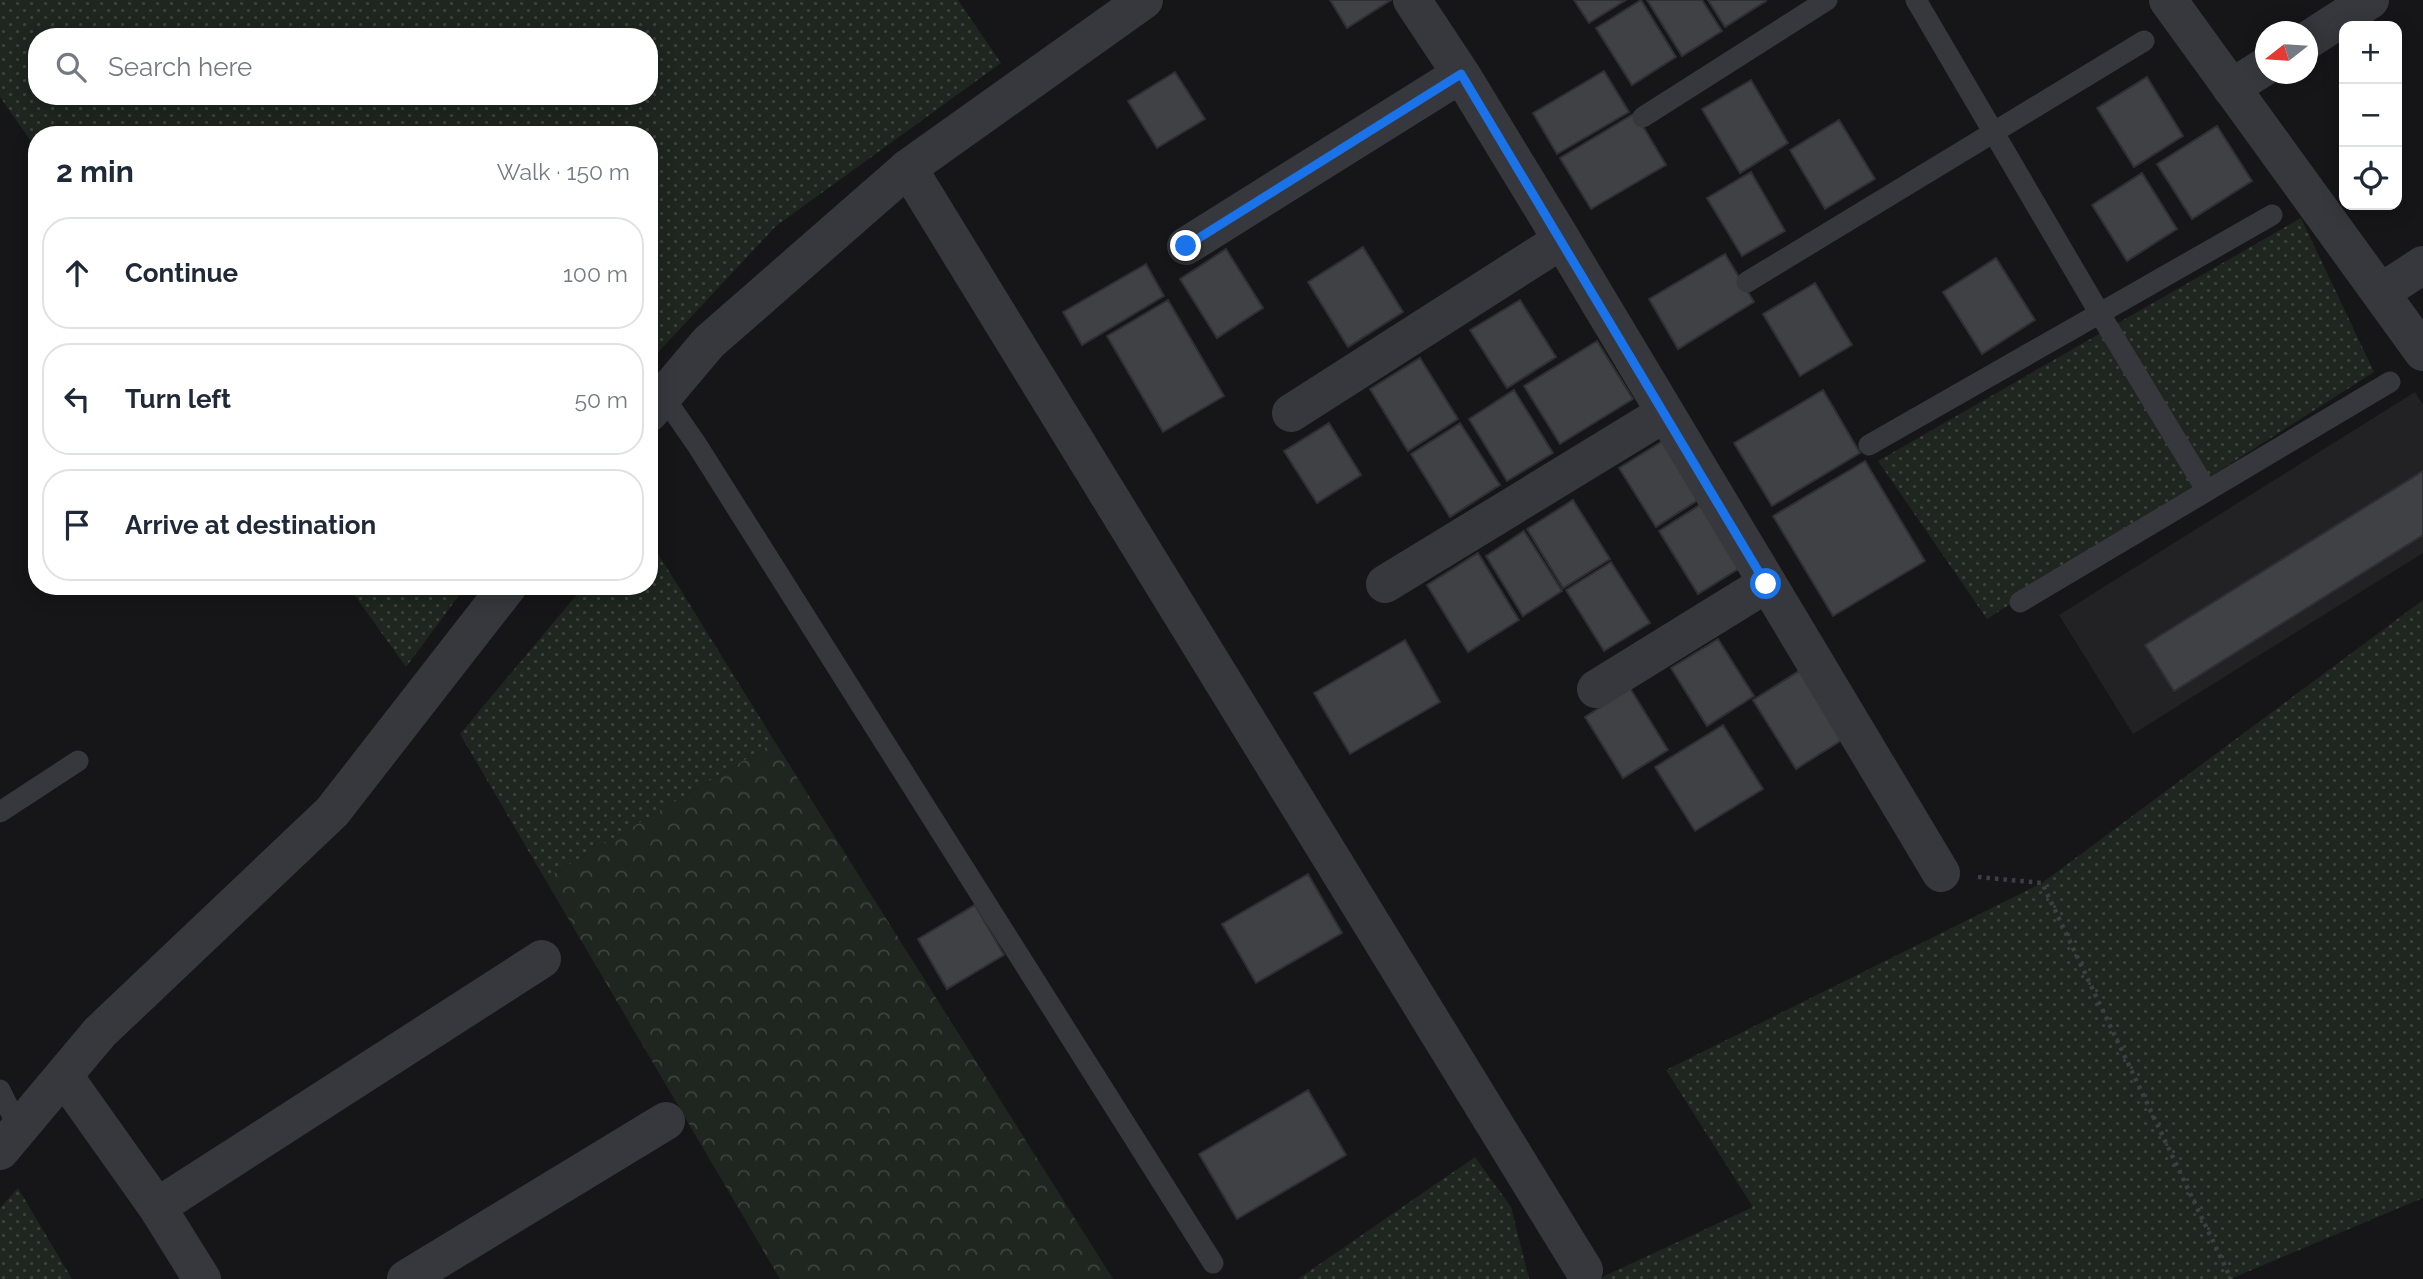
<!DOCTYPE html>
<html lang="en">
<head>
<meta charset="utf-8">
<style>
	:root { --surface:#fff; --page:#f6f6f7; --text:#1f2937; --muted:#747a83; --line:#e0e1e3 }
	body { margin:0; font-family:Raleway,sans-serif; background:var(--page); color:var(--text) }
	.controls { position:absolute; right:21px; top:21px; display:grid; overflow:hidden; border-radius:14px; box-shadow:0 4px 18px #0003 }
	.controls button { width:63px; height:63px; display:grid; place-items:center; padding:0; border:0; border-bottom:2px solid var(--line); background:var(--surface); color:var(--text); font:35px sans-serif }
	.compass { position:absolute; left:2255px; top:21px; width:63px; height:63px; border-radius:50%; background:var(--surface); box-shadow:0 4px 18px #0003; rotate:253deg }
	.stop { position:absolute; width:21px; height:21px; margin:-16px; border:5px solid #1a73e8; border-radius:50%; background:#fff }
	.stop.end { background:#1a73e8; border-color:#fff; box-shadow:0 2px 7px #0008 }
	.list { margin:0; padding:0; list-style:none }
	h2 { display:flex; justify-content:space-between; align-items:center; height:91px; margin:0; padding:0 28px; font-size:30px }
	h2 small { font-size:23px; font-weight:400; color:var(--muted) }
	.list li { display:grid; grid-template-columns:46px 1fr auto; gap:21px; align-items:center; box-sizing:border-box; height:112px; margin:0 14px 14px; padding:0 14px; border:2px solid var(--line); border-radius:28px }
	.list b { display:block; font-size:26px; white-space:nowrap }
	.list em { font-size:23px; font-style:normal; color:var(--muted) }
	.icon { flex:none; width:38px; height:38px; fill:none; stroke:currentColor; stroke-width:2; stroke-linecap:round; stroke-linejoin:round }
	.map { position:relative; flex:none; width:2423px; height:1279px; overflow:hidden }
	.search { position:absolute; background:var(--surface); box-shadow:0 4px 18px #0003; left:28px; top:28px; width:630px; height:77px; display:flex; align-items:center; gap:18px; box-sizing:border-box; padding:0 24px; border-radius:28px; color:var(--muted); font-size:26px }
	.panel { position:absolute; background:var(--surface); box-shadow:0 4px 18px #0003; left:28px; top:126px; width:630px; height:469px; border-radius:28px }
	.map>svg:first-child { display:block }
	.built { fill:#222225 }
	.green { fill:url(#green-dots); fill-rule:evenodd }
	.forest { fill:url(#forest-crowns) }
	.building { fill:#404145; stroke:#303034; stroke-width:2 }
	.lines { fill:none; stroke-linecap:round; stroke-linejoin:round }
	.path { stroke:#3d3f44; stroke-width:4.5; stroke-dasharray:3.5 5; stroke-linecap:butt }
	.service { stroke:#37383d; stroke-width:21 }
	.minor { stroke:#37383d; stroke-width:38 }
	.tertiary { stroke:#37383d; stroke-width:38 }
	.route { stroke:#1a73e8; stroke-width:9 }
</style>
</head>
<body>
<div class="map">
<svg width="2423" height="1279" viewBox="0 0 2423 1279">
	<defs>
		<pattern id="green-dots" width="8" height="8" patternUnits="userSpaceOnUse" patternTransform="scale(1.75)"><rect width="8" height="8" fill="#1e261f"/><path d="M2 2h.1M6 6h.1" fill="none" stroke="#3c433d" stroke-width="1.8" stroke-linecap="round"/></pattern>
		<pattern id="forest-crowns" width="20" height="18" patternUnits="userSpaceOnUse" patternTransform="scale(1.75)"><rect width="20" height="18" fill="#1e261f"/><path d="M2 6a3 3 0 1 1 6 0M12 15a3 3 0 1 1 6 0" fill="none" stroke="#3c433d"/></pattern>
	</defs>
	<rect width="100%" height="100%" fill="#161618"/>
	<path class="built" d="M2415,392l8,13v148l-290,181 -74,-119z"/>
	<path class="green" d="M0,0h958l43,63 -225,163 -127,136v-227h-612v15l-37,-53zM37,37h612v59h-612z
		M2301,218l73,154 -387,247 -109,-158z
		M649,539l126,203 -230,137 -85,-145 124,-148h65z
		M348,586h118l-60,81z
		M2423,600v598l-193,81h-632l155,-72 -87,-137 376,-187z
		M1475,1157l36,50 18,72h-231z
		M18,1188l54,91h-72v-71z"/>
	<path class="forest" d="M775,742l338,537h-333l-235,-400z"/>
	<path class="building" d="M1330,0h61l-44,28z
		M1574,0h52l-37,23z
		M1641,0l35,57 -44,28 -36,-57z
		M1647,0h55l20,31 -40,25z
		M1708,0h57l1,1 -41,26z
		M1604,71l25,41 -72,42 -24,-41z
		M1175,72l30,47 -48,29 -29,-47z
		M2147,77l36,59 -49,31 -37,-59z
		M1751,80l37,63 -48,30 -38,-64z
		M1635,113l31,52 -75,44 -31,-51z
		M1839,120l36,59 -50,30 -35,-59z
		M2217,126l35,55 -60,38 -35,-55z
		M1751,172l34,59 -43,25 -35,-58z
		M2142,173l35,56 -50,32 -35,-56z
		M1363,247l40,65 -55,35 -40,-65z
		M1226,249l37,59 -46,30 -37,-59z
		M1725,254l29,48 -76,47 -29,-50z
		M1996,258l39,62 -53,34 -39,-62z
		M1146,264l18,32 -82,49 -19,-33z
		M1815,283l37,62 -52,31 -37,-62z
		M1168,300l56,96 -61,36 -56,-96z
		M1520,300l36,57 -49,31 -37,-58z
		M1597,341l36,58 -73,45 -36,-58z
		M1420,358l38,61 -50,32 -38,-62z
		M1514,390l39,63 -46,28 -38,-62z
		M1823,390l37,63 -88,53 -38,-63z
		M1329,423l32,52 -44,28 -33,-52z
		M1460,423l40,62 -50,32 -39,-63z
		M1669,437l37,58 -50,32 -37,-59z
		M1865,461l60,100 -92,55 -60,-100z
		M2423,471v64l-249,156 -29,-46z
		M1709,499l39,64 -50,31 -39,-63z
		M1573,500l37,59 -47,29 -36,-59z
		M1524,531l38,60 -39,25 -37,-60z
		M1478,553l41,67 -51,32 -41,-67z
		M1611,562l39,61 -46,28 -38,-61z
		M1718,639l36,57 -47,30 -36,-58z
		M1405,640l35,62 -90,52 -36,-61z
		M1807,666l43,69 -54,34 -43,-69z
		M1630,688l38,62 -45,28 -38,-61z
		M1723,725l40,64 -68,42 -40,-64z
		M1308,874l34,59 -86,50 -34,-59z
		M975,905l29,50 -57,34 -29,-50z
		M1308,1090l38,65 -109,64 -38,-65z"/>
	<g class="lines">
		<path class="path" d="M1978,877l64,6 189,396"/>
		<path class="service" d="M1916,0l184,314 107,177
			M1643,117l184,-117
			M1747,282l397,-241
			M663,396l34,49 516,818
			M1869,445l403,-230
			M2020,602l370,-220
			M0,812l78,-51
			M0,1090l19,39"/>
		<path class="minor" d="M2168,0l255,352
			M2308,40l62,-40
			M2231,88l35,-22
			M908,168l676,1102
			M1562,240l379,633
			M1186,246l275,-172 -49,-74
			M2380,293l43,-28
			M1291,413l271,-173 -101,-166
			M1385,584l280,-171
			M1596,689l170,-105
			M64,1076l93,131 45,72
			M157,1207l385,-248
			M406,1279l260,-158"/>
		<path class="tertiary" d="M649,413l60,-71 199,-174 236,-168
			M0,1151l100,-119 232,-220 176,-226"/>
	</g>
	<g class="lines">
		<path class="route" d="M1186,246l275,-172 305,510"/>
	</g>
</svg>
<div class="controls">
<button>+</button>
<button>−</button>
<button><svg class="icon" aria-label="locate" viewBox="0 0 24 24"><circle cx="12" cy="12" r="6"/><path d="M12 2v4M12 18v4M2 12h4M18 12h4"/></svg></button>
</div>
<svg class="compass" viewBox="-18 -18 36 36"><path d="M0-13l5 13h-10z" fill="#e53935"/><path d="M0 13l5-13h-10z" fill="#747a83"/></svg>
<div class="stop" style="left:1766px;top:584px"></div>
<div class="stop end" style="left:1186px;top:246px"></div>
<div class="search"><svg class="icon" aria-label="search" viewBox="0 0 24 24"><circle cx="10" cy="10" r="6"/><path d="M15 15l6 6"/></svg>Search here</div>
<section class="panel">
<h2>2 min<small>Walk · 150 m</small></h2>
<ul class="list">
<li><svg class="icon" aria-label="ahead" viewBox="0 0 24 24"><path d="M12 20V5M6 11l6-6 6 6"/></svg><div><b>Continue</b></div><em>100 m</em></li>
<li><svg class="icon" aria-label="left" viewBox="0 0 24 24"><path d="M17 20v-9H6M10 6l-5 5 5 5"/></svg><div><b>Turn left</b></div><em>50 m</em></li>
<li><svg class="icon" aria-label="arrive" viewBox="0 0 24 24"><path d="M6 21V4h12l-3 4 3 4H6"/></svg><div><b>Arrive at destination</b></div></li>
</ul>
</section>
</div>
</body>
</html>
